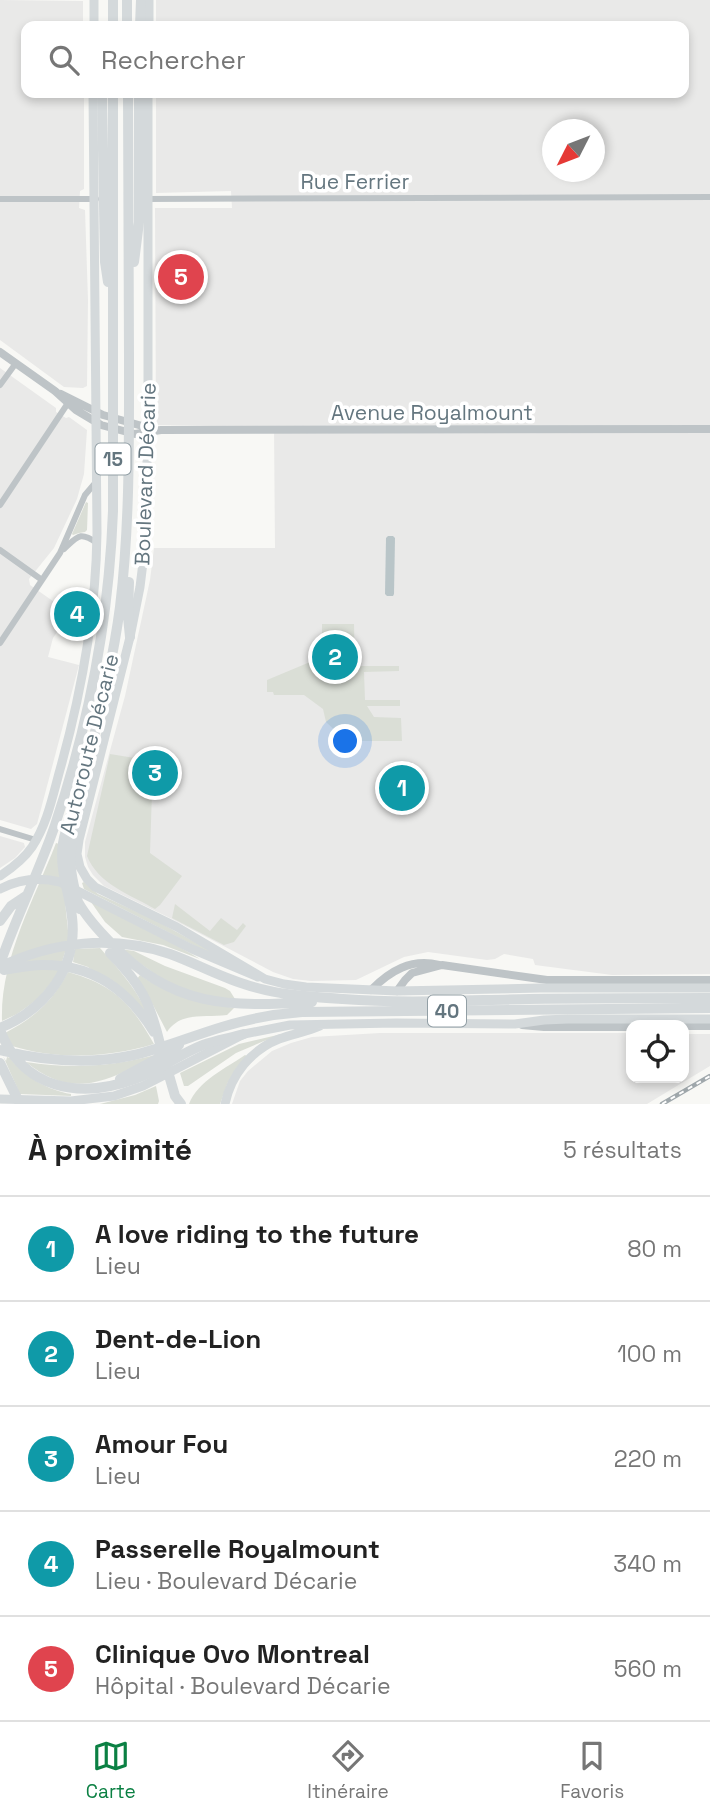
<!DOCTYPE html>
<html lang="fr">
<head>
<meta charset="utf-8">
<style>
	:root { --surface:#fff; --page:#f2f2f2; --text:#222; --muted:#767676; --line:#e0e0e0; --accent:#0b8043 }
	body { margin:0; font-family:"Space Grotesk",sans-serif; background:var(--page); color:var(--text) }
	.controls { position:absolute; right:21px; bottom:21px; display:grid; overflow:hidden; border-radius:14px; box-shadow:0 4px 10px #0003 }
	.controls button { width:63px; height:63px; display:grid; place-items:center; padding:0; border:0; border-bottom:2px solid var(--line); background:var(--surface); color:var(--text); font:35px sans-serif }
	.compass { position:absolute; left:542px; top:119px; width:63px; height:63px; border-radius:50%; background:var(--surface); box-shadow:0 4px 10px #0003; rotate:228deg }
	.you { position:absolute; left:346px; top:742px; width:24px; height:24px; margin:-18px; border:5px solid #fff; border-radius:50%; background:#1a73e8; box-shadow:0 0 0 10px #1a73e833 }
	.badge { display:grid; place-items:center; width:46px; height:46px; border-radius:50%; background:var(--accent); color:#fff; font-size:23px; font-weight:700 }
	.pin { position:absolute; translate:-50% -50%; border:4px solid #fff; box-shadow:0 2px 7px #0006 }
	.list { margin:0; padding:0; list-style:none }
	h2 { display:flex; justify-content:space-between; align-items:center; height:91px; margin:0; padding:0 28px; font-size:30px }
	h2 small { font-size:23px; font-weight:400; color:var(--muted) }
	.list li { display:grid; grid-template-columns:46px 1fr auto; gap:21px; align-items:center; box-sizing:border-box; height:105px; padding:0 28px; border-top:2px solid var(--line) }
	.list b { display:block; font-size:26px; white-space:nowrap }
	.list p { margin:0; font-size:23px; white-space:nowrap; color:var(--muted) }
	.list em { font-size:23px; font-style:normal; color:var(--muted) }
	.icon { flex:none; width:38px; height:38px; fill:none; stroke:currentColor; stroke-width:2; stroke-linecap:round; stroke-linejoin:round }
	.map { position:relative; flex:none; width:710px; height:1104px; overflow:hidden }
	.search { position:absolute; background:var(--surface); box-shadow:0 4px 10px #0003; left:21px; right:21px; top:21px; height:77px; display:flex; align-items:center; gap:18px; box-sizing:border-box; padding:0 24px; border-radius:14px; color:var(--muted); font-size:26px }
	.sheet { height:616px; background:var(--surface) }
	nav { display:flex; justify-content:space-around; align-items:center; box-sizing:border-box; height:98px; border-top:2px solid var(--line); background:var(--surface); font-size:19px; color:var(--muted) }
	nav a { display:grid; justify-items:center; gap:4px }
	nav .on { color:var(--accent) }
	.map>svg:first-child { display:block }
	.built { fill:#e9e9e8; fill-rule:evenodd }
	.green { fill:#daded6 }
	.water { fill:#b9c5c8 }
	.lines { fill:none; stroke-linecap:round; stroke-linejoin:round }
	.minor { stroke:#bec4c7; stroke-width:6 }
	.tertiary { stroke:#bec4c7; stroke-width:8 }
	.secondary { stroke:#d4d9db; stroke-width:9 }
	.primary { stroke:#d4d9db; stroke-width:10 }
	.motorway { stroke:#d4d9db; stroke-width:10 }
	.rail-casing { stroke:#a0a8ac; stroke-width:4.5 }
	.rail { stroke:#fff; stroke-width:2; stroke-dasharray:5; stroke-linecap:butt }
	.labels { text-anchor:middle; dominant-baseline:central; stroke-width:7; stroke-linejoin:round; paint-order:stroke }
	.shield { fill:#fff; stroke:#929fa5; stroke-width:2 }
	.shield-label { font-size:19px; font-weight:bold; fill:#64767f }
	.street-label { font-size:21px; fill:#64767f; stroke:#fff }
</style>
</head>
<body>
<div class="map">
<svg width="710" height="1104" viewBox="0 0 710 1104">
	<rect width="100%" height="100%" fill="#f8f8f5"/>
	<path class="built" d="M0,0l83,1v25h-57v67h58v96l-4,2 -1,17 6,2 3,90 -1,86 -4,2 -19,-1 -64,-47z
		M156,0h554v974l-98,1 -77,-10 -2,-6 -29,-5 -9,5 -8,1 -59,-8 -24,5 -48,23 -45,1 -18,-2 -20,-7 -101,-53 -68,-33 -11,-11 -5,-8 -3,-10v-15l40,-146 25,-116 4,-32h121l-1,-121 -118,-2 -1,-217h77l-1,-17 -75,2v-100h528v-67h-528zM552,130h42v42h-42z
		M0,368l56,40v4l10,6 3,-1 18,13 -3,44 -7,25 -23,49 -25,31 1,6 40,28 -17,25 -5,19 31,8 -42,159 -6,5 -31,-9z
		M0,836l24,7 1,4 -10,11 -15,10z
		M380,1033h251v45h53v-44h26v32l-63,38h-415l8,-23 8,-10 24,-20 19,-8 21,-6z"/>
	<path class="green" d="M86,502l2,1 -1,27 -2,2 -6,1 -6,2 -1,-1z
		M322,624h32l1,42h44v5l-35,1 1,28h35v6h-33l7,11 27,1 1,23h-56l-20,-19 -3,-13 -19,-14h-30l-1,-3h-6v-12l55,-23z
		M110,754l43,7 -3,92 32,23 -22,29 -5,4c-24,-14 -57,-25 -68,-53z
		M56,843l3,1 10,96 -11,34 -20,25 -21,15 -15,7c-2,-62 32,-121 54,-178z
		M84,882l14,12 57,26 58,32 -1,2 -17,-8 -111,-57 -2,-6z
		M91,902l87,44 22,13 -37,-14 -41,-8 -17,-15z
		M175,904l35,27 11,-13 16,12 6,-7 3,3 -12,16 -10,3 -52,-27z
		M100,948c17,19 34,38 46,62l-2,2 -56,-45 -15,-5 2,-13z
		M120,949l14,2 31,15 60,22 5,3 5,8 -25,-2 -41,-13z
		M68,972c46,13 63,31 86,72 -47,14 -96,16 -142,2l-7,-13c30,-16 47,-31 63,-61z
		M140,975c30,21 59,26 94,33l-7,7c-22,3 -46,-4 -60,17l-14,-27 -16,-26z
		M286,1033v2l-22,6 -28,12 -48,33h-4l-4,-13 59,-29z
		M155,1055c-6,5 -15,9 -23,13 -39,20 -70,24 -106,-6 45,7 85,5 129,-7z
		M245,1055l2,1 -19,26 -8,22h-31c9,-23 37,-36 56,-49z
		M3,1056l3,5 1,-4 3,1c15,19 37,32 61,36v2l-51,-2z
		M156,1086l3,15 -1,3h-58l35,-9z"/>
	<path class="water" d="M388,536h5l2,2 -1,56 -1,2h-6l-2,-2 1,-56z"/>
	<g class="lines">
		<path class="minor" d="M0,199h96
			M145,199l565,-2
			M0,385l16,-22
			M0,505l70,-105
			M64,549c14,-13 16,-18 33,-6
			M0,550l42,30
			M0,643l60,-90 25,-58 11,-13
			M0,829l36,11"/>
		<path class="tertiary" d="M0,352l55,39 21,19 25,15 34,9 26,-4 549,-1
			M61,394l42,21 50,14
			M371,990c19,-19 40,-32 68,-25
			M397,991l8,-11 7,-7 30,-8 105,15h163
			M522,1025l22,2h87
			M684,1026h26"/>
		<path class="secondary" d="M94,26v-26
			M149,26v-26
			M148,93v327l-3,126 -5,41 -10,50 -51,203 -2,14 3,13 7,12 8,8 82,40 88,52 19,5 22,3 91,4 143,-3h170
			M0,876c12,-8 24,-17 32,-29 16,-24 21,-53 29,-81 21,-76 35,-153 36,-233l-4,-440
			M0,889c19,-10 39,-12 60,-7l132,67 66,28
			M0,1099l71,2 43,-5 29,-10 101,-52 46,-9 106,-2 119,1 29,-4 24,-1h142
			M225,1104c6,-29 26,-54 54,-65 13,-5 28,-7 41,-13"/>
		<path class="primary" d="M164,1058l11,38 6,8"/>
		<path class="motorway" d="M113,0v26
			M127,0v26
			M140,26l1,-26
			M102,93l3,169 3,20
			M134,262l5,-40v-129
			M129,582l-1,35 2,20
			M75,821c-7,38 -6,51 5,88
			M78,902c9,16 21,29 34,42 60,64 118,63 200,58
			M0,921l11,-15 15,-10
			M110,953c31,31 40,49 50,91
			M0,964c16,-47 39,-92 55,-139 34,-101 54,-207 58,-314v-418
			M0,967c53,-26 113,-32 170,-13 25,9 48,22 74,30 32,11 66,13 99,15 62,5 125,1 186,0 61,-1 121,-1 181,-1
			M4,970c12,-2 25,-5 38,-5 51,-1 86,25 112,67
			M0,1028c46,-19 78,-61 72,-111 -3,-26 -13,-48 -9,-74 3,-19 12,-37 17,-55 17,-60 32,-120 40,-181 10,-83 9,-166 9,-249 -1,-89 -1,-177 -1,-265
			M0,1030c23,60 80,69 135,49 24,-8 44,-25 68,-34 13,-5 28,-7 41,-11
			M0,1050c44,11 89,15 134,5 30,-7 58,-19 88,-28 26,-8 52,-13 80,-15l408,-4
			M0,1063l20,41
			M120,1079l41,-22 18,-12"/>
		<defs>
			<path id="rail" d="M662,1104l48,-28"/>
		</defs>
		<use href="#rail" class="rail-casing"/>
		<use href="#rail" class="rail"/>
	</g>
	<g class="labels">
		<g class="shield">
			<rect x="95.5" y="443.5" width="35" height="31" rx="5"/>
			<rect x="428" y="995.5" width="38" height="31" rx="5"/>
		</g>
		<g class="shield-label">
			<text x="113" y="459">15</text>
			<text x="447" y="1011">40</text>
		</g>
		<g class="street-label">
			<text x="355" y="181">Rue Ferrier</text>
			<text x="432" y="412">Avenue Royalmount</text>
			<text transform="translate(145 474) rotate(-88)">Boulevard Décarie</text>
			<text transform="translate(89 744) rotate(-76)">Autoroute Décarie</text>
		</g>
	</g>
</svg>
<div class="controls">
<button><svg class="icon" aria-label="locate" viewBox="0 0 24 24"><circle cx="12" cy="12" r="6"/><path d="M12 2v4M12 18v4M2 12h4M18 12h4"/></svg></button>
</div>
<svg class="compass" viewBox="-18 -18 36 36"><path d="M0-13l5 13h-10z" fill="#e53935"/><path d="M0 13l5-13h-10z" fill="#767676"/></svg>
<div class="you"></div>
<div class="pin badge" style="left:402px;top:788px;background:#0f9aa8">1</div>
<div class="pin badge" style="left:335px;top:657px;background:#0f9aa8">2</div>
<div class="pin badge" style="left:155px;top:773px;background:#0f9aa8">3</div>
<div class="pin badge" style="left:77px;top:614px;background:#0f9aa8">4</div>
<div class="pin badge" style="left:181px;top:277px;background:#e0444e">5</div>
<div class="search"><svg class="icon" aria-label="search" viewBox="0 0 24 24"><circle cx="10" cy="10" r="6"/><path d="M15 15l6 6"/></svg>Rechercher</div>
</div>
<section class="sheet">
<h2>À proximité<small>5 résultats</small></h2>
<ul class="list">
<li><span class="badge" style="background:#0f9aa8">1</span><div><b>A love riding to the future</b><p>Lieu</p></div><em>80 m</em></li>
<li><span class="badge" style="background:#0f9aa8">2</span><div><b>Dent-de-Lion</b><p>Lieu</p></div><em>100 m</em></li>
<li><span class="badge" style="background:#0f9aa8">3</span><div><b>Amour Fou</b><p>Lieu</p></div><em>220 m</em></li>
<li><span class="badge" style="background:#0f9aa8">4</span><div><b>Passerelle Royalmount</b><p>Lieu · Boulevard Décarie</p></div><em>340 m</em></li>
<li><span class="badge" style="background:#e0444e">5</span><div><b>Clinique Ovo Montreal</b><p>Hôpital · Boulevard Décarie</p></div><em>560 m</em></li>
</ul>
</section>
<nav>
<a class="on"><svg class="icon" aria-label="map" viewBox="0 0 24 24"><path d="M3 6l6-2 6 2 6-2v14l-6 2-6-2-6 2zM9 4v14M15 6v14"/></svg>Carte</a>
<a><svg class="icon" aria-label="directions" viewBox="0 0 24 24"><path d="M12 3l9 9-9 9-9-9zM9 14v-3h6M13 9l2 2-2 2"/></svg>Itinéraire</a>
<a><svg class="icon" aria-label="saved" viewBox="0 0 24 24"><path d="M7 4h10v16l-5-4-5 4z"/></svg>Favoris</a>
</nav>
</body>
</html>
